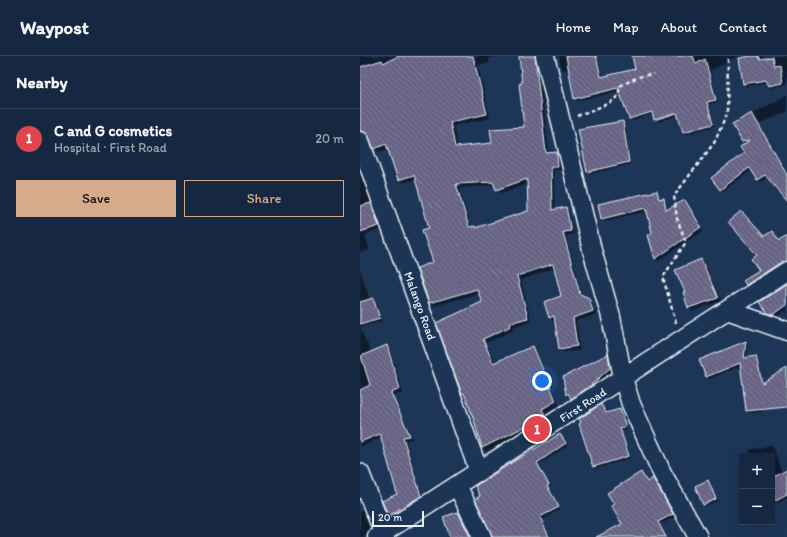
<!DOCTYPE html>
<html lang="en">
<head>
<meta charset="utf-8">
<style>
	:root { --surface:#162841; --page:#1f3048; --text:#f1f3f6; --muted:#9ea6b1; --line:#35445a; --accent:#d6ab8b }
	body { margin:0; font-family:Itim,sans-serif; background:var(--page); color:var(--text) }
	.controls { position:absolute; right:12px; bottom:12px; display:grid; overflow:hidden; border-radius:0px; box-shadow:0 4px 16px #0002 }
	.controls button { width:36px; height:36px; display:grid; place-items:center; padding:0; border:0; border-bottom:1px solid var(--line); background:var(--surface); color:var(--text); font:20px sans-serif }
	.scale { position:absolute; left:12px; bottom:10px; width:52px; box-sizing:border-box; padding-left:4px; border:2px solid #e8f1f8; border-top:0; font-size:11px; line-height:14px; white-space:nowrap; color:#e8f1f8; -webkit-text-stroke:3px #1d3557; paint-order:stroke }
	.you { position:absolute; left:182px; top:325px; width:14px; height:14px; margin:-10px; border:3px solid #fff; border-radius:50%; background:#1a73e8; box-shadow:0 0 0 6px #1a73e833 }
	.badge { display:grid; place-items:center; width:26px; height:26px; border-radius:50%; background:var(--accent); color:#fff; font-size:13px; font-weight:700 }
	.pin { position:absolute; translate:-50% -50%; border:2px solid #fff; box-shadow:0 1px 4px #0006 }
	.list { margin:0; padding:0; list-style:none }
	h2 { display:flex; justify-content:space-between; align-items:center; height:52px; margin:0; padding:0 16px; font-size:17px }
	h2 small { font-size:13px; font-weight:400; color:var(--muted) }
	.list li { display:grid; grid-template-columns:26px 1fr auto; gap:12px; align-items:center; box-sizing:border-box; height:60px; padding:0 16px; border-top:1px solid var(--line) }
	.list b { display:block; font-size:15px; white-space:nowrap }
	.list p { margin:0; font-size:13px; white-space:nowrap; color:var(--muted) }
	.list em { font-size:13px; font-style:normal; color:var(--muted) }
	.actions { display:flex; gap:8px; padding:12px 16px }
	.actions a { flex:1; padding:9px 0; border:1px solid var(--accent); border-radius:0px; text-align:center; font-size:14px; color:var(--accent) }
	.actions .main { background:var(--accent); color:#111 }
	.map { position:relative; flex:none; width:427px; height:481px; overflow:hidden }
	header { display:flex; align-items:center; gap:24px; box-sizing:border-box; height:56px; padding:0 20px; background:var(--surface); border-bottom:1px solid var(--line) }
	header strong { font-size:19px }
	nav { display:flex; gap:22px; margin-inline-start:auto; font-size:14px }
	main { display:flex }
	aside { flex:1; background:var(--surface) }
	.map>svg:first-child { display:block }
	.shadow { fill:#0007; fill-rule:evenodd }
	.building { fill:url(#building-back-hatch); stroke:#e8f1f8; fill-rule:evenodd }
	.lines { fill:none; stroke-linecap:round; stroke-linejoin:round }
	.minor-casing { stroke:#e8f1f8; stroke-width:21 }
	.path { stroke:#e8f1f8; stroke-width:2.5; stroke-dasharray:4 3; stroke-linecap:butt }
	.minor { stroke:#1d3557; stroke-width:18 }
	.labels { text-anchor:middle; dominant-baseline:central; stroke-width:4; stroke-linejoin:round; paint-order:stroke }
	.street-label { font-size:12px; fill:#e8f1f8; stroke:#1d3557 }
</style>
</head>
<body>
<header>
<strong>Waypost</strong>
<nav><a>Home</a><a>Map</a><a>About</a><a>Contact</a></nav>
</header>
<main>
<aside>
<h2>Nearby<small></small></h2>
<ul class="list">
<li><span class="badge" style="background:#e0444e">1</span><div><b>C and G cosmetics</b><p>Hospital · First Road</p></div><em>20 m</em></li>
</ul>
<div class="actions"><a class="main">Save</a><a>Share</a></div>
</aside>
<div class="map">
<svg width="427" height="481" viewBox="0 0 427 481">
	<defs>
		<pattern id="building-back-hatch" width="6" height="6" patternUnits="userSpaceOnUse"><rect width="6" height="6" fill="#676484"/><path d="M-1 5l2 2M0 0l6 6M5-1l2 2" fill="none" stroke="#7d7b96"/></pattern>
	</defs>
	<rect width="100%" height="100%" fill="#1d3557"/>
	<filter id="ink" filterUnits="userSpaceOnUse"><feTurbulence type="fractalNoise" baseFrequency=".025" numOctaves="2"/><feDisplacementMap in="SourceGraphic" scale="8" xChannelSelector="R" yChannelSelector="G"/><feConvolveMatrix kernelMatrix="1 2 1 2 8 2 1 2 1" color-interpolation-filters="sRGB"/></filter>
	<g filter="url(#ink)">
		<path class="shadow" d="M0,0h143l-14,2 1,5 -12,2 12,53 -37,8 5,21 35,-3 33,-16 -2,-44 -4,-28h18l11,98 7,-1 4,4 1,13h-7l1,40 10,-2 4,4 5,22 -8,2 16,60 10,7 4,12 -20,6 4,29 -16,2 -4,-4 -4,-28 -3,1 -3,-4 13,-21 -8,-28 -34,12 10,41 -19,6 2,3 -28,13 9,20 37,-15 4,3 23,54 -14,8 3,6 -6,4 -56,28 -3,-3 -16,-51 -4,-4 20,-90 -3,-10 -46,13 -4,-3 -12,-35 16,-5 -4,-35 -14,-49 -13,4 -4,-4 -10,-31 -10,4 -4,-4 -15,-55zM168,128l1,28 -53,17 -2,-2 -3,1 -12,-40 36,-3 6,8z
			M199,0h38l5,22 35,-8 -4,-14h154v28l-15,4 -4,-6 -22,4 -2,-3 -5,-27 -29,15 8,31 -10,3 6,18 -30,8 -5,-16 -21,7 -5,-8 -21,7 -12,-30 -43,10 -3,-2 -5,-30 -6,1 -2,-2z
			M427,39v17l-28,12 28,50v25l-19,-22 -8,5 -8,-12 -29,21 -3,-2 25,-36 1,-9 -12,-20z
			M263,66l2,2 5,40 -40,10 -2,-3z
			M354,68l1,2 -29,8 -2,-1z
			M0,113l22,60 -17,6 5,15 -10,3z
			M296,136l4,8 3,-1 3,3 2,8 17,-9 18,30 -45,30 -2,-3 -8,-47 -43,10 -3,-3z
			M412,176l7,10 8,-5v27l-38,23 -2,-3 13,-14 -1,-14 5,-19z
			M341,204l4,4 16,37 -28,10 -4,-3 -5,-15 2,-1z
			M0,213l10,31 3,-1 3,3 6,19 -22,6 11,26 15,-7 4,3 13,44 -10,3 19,43 -6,1 17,60 -31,18 -3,-3 9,-21 -16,-57 -22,10z
			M427,229v29l-2,-3 -9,6 -6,-2 -2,-3z
			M386,287l2,2 -3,19 -36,15 -2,-2 -7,-17z
			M247,299l4,4 3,13 -38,30 -5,-4 -4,-4z
			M382,314l7,1 13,41 -13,1 -2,-2z
			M241,349l6,8 12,-3 3,2 5,17 -5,2 8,27 -34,11 -3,-3z
			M202,382l5,8 -29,19 13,22 -3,1 12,21 -18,11 4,9 -25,8h-28l-17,-38z
			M412,389l10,28 5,-3v27l-14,8 -1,-2v-47h-22l-1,-6z
			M283,419l5,8 7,-1 20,35 -15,7 7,13h-69l26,-13z
			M348,425l10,20 -12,5 -2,-2z
			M3,454l4,5 7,18 -5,4h-9v-25z
			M98,457l2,2 11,22h-20z"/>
		<path class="building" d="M39,0h74l14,58 -37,8 5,25 37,-4 -2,-14 34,-2 -5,-43 3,-1 -3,-27h16l11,97 11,-1 1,15h-7l1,43 14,-3 5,24 -8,1 17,62 9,4 4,13 -20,7 4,28 -18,3 -5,-33 -5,2 -5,-16 17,-6 -8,-32 -36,12 11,42 -19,5 2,3 -28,13 10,24 40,-17 23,55 -14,8 3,6 -7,5 -56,28 -8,-28 -10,-27 -2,1 -26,-71 46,-21 -5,-13 -48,14 -12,-35 16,-6 -11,-32 7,-2 -15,-53 -16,5 -12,-36 -12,5 -7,-16 -7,-2v-64l22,-7 1,3zM167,123l1,32 -53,17v-2l-6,1 -13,-43 37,-2 3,8z
			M206,0h30l5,21 34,-8 -3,-13h61l3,8 9,-5 11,41 -9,2 6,22 -30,8 -6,-19 -23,7 -2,-8 -23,7 -11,-31 -44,11z
			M391,0h7l1,3 13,-2 2,9 6,-1 3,18 -14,3 -3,-6 -23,4 -4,-26z
			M392,57l35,62v26l-22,-26 -8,5 -8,-12 -29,22 -9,-12 33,-25 -4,-6 10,-7 -8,2 -10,-18z
			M263,65l6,41 -42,10 -9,-43z
			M297,135l2,8 5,-1 2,12 19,-10 16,27 -46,32 -7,-24 4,-2 -6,-25 -45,11 -3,-15z
			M11,147l8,23 -19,6v-26z
			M381,155l23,25 8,-5 7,10 8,-5v25l-6,1 -35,23 -3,-5 16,-10 -8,-11 6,-4 -29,-33z
			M341,203l17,39 -30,10 -5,-16h2l-10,-22z
			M427,228v21l-14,10 -6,-2 -8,-11z
			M13,242l7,20 -20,6v-22z
			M386,285l-2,17 12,-2 6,27 25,-15v39l-41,4 -6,-48 -34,14 -7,-17z
			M27,289l13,44 -9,4 19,43 -7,1 18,59 -33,20 -6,-15 15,-7 -17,-60 -20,8v-52l10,-5 -9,-29z
			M248,298l2,14 -20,18 -19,13 -3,-6 -2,2 -3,-18z
			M241,348l5,9 14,-4 6,18 -6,1 9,28 -36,11 -14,-43 2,-2 -2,-3z
			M200,378l6,9 -29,20 12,22 -2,1 12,21 -19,10 9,20h-57l-17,-38 5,-3 -5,-10 41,-26z
			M427,413v25l-15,8v-25z
			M281,416l6,10 6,-4 20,36 -15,8 8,15h-70l26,-13 -11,-18 3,-2 -7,-11z
			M348,424l8,19 -13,6 -8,-19z
			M98,456l12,25h-20l-7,-20z"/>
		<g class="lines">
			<defs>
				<path id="minor" d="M185,0l47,194 19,67 12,61 8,26 31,69 36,64
					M0,85l119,331
					M367,254l60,21
					M0,417l25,64
					M98,431l24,50
					M17,481l410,-266"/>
			</defs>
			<use href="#minor" class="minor-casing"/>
			<path class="path" d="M217,60l33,-13 8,-7 2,-10 18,-9 15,-3
				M316,267l-13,-46 23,-35 -9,-23 -3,-23 40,-53 13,-29 1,-58"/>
			<use href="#minor" class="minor"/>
		</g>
	</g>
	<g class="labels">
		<g class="street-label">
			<text transform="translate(60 250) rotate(70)">Malango Road</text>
			<text transform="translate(223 349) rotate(-33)">First Road</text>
		</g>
	</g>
</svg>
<div class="controls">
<button>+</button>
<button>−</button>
</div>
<div class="scale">20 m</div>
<div class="you"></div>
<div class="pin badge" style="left:177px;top:373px;background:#e0444e">1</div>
</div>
</main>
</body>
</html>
